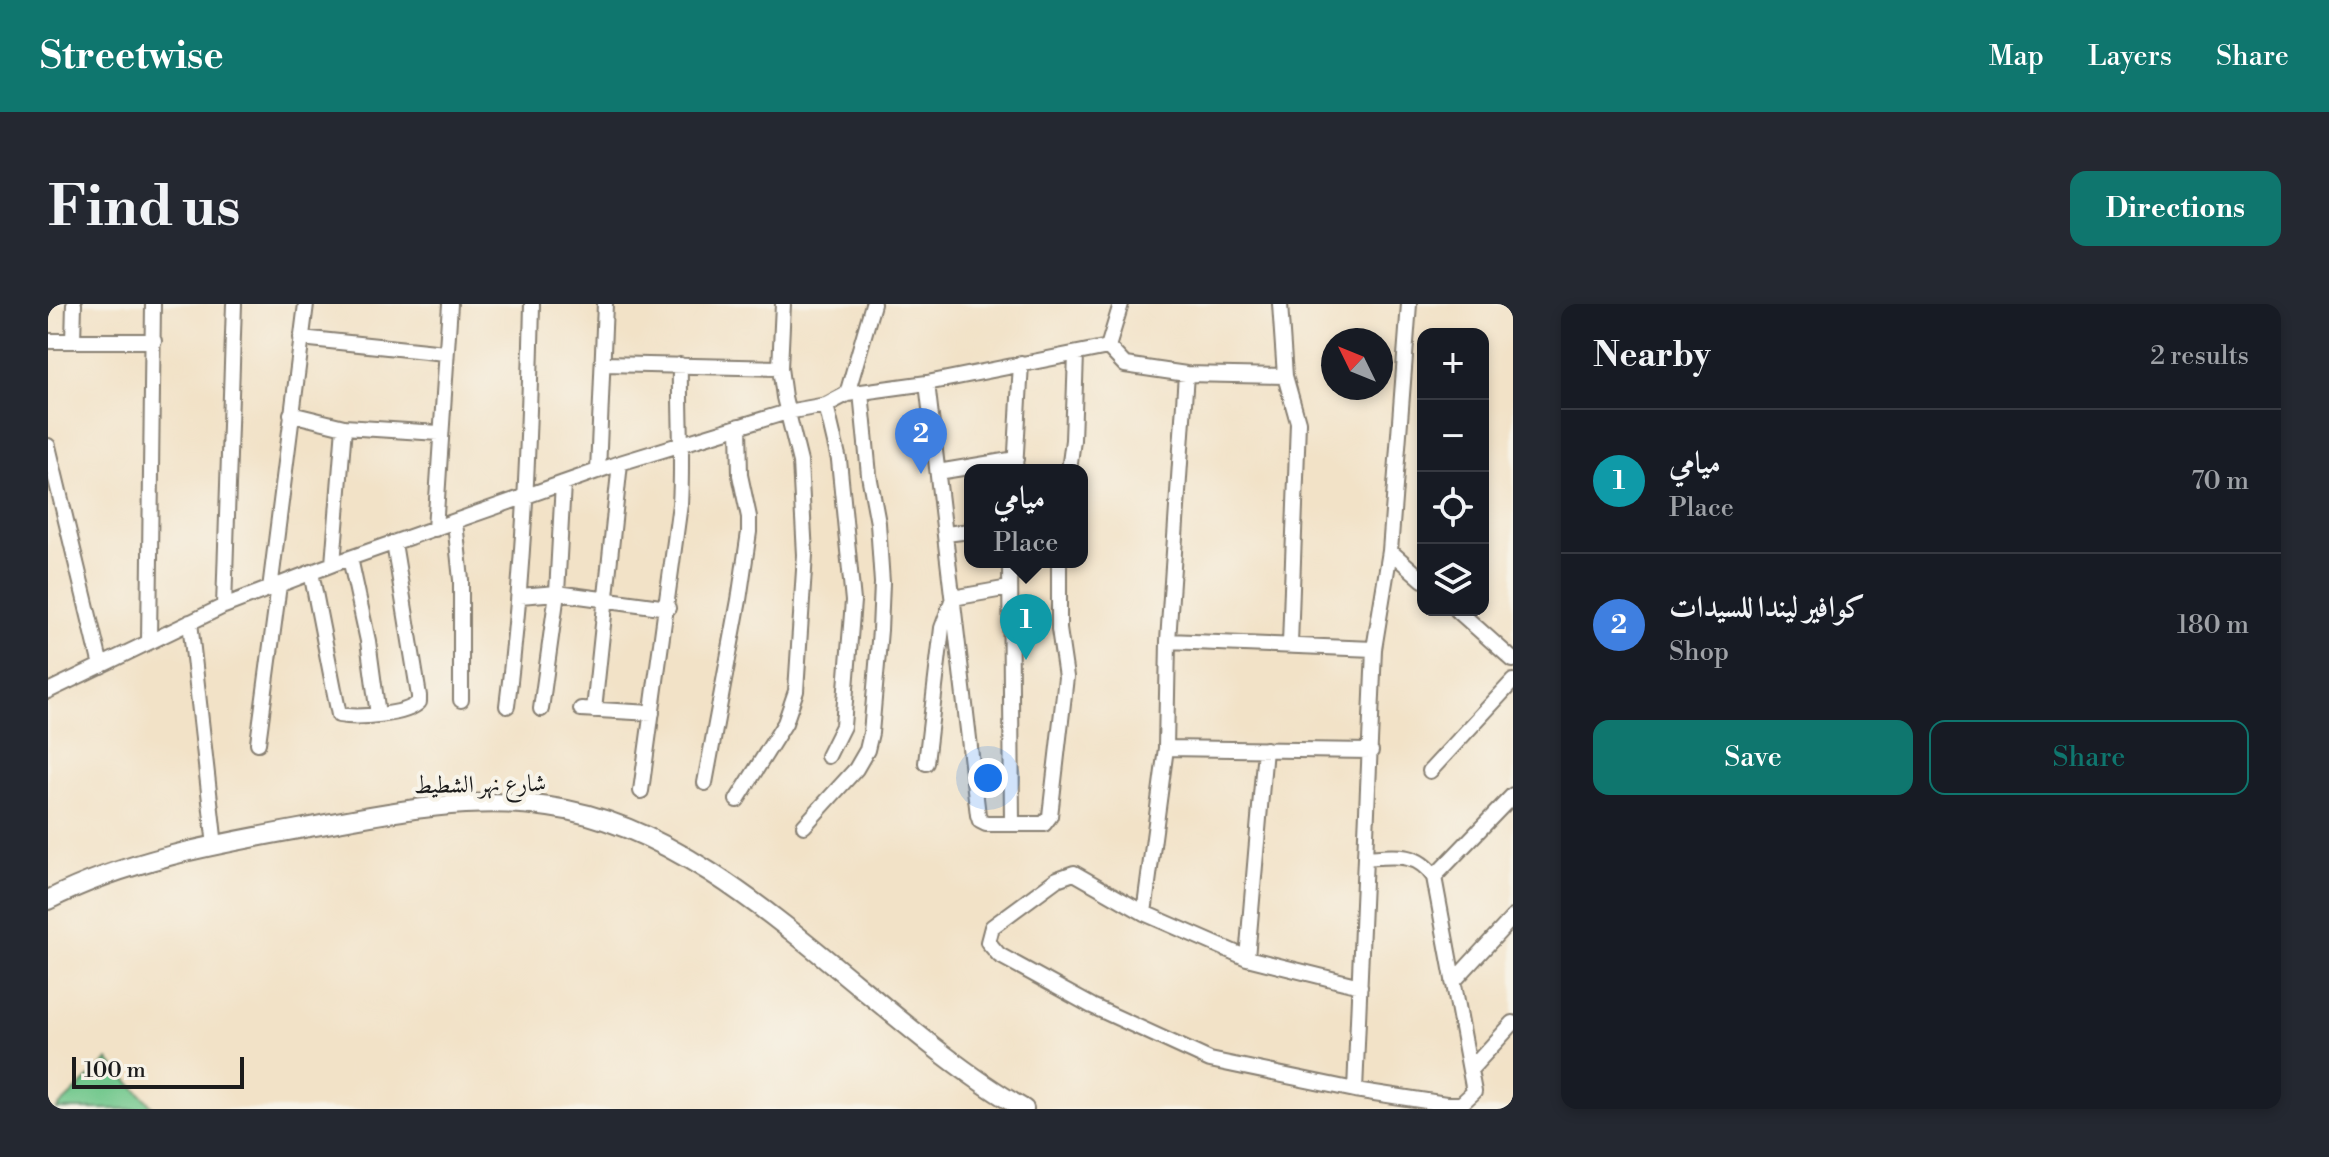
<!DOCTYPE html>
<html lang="en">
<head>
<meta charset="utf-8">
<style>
	:root { --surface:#171b24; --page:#242831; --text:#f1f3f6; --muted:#9ea1a6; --line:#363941; --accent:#0f766e }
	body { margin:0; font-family:"Libre Bodoni",Amiri,serif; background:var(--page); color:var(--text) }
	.controls { position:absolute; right:24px; top:24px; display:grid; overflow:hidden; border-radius:16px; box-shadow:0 4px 12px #0003 }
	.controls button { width:72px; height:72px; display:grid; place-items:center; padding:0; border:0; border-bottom:2px solid var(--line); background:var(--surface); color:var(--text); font:40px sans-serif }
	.compass { position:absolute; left:1273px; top:24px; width:72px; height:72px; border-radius:50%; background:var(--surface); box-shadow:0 4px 12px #0003; rotate:313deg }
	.scale { position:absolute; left:24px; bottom:20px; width:172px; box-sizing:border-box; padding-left:8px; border:4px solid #1c1c1c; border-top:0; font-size:22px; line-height:28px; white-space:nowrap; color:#1c1c1c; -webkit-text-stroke:6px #f7f3e8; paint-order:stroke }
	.you { position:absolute; left:940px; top:474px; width:28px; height:28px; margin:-20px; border:6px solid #fff; border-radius:50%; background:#1a73e8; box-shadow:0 0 0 12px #1a73e833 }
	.badge { display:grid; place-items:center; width:52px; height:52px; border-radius:50%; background:var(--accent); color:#fff; font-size:26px; font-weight:700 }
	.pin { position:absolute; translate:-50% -66px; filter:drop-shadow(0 2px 4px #0008) }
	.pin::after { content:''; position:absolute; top:42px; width:28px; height:24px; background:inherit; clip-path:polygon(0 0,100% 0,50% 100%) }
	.popup { position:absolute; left:916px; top:160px; width:124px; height:104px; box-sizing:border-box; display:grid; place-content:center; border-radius:16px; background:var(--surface); filter:drop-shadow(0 2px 6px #0005); font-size:26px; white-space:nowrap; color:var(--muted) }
	.popup b { font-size:30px; color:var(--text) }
	.popup::after { content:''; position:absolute; left:50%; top:100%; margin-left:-16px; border:16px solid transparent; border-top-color:var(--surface) }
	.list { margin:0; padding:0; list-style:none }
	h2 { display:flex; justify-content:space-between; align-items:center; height:104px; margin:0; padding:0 32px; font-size:34px }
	h2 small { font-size:26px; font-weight:400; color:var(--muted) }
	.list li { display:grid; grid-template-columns:52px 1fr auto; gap:24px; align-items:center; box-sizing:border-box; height:144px; padding:0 32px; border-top:2px solid var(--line) }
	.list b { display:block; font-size:30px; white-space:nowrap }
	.list p { margin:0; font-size:26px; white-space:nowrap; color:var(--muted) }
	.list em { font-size:26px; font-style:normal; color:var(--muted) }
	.actions { display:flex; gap:16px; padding:24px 32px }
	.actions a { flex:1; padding:18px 0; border:2px solid var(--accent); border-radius:16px; text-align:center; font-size:28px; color:var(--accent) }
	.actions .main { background:var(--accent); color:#fff }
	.icon { flex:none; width:44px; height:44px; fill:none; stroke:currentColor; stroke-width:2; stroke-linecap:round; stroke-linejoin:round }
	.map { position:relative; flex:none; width:1465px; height:805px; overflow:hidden; border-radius:16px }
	header { display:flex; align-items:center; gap:48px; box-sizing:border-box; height:112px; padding:0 40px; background:var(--accent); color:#fff }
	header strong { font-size:38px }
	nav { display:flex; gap:44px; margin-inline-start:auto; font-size:28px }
	.intro { display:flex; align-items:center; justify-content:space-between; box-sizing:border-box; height:192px; padding:0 48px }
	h1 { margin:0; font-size:56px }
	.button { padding:20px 36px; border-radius:16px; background:var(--accent); color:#fff; font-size:28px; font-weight:700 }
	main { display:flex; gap:48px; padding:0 48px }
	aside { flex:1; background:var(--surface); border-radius:16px; box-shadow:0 4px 12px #0003 }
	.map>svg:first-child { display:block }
	.park { fill:#71c78c; stroke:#467254; stroke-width:2 }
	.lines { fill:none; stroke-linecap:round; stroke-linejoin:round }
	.minor-casing { stroke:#877f72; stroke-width:18 }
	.major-casing { stroke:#877f72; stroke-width:22 }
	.minor { stroke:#fff; stroke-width:14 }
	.major { stroke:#fff; stroke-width:18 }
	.labels { text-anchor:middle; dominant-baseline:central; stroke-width:8; stroke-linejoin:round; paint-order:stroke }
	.street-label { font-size:24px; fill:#1c1c1c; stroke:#f7f3e8 }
</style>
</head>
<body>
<header>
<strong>Streetwise</strong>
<nav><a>Map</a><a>Layers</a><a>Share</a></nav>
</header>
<div class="intro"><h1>Find us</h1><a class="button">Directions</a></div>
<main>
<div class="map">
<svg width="1465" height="805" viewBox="0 0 1465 805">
	<rect width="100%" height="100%" fill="#f7f3e8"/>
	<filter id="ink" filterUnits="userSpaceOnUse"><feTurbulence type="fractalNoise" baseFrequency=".0125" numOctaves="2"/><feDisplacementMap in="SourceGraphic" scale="16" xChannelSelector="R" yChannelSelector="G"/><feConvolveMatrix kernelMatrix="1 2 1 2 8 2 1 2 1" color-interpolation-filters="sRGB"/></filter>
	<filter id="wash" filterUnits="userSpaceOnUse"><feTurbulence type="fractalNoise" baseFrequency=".006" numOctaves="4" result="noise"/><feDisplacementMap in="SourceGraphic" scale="32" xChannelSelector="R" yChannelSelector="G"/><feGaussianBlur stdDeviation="1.8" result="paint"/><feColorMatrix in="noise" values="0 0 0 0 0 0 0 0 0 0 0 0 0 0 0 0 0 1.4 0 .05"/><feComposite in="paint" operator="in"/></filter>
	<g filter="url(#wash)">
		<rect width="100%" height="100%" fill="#f2e2c7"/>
		<path class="park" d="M60,756l47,49h-99z"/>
	</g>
	<g filter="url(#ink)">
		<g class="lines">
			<defs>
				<path id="minor" d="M1232,0l5,72 13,46 -8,222
					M253,34l144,15
					M0,37h106
					M25,37l1,-37
					M1060,43l17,18 61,9 99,2
					M1060,43l13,-43
					M555,60l177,4
					M879,79l51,432 2,6 6,3h58l6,-8 16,-139 -7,-48v-67
					M799,90l26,-90
					M778,101l13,55 14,141 -10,125 -15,30
					M243,110l53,13 95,6
					M0,142l53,220
					M967,166l6,-107
					M1021,166l4,-30 3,-86
					M550,167l7,-167
					M890,168l78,-13
					M407,218l6,58v120
					M387,225l15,-225
					M898,230l24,-3
					M1342,247l33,29
					M302,254l18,83 10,74
					M962,258l2,261
					M285,260l11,-137
					M263,268l28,143c17,3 67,1 80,-13v-6l-25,-153
					M222,285l36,-285
					M472,292l37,-3 111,15
					M176,302l10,-302
					M1409,306l56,50
					M142,318l25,224
					M101,337l4,-337
					M1120,337l206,8
					M0,387l176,-85 109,-42 287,-101 167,-51 39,-7 21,-11 80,-11 181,-36
					M459,402c17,-134 22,-267 25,-402
					M493,405l16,-116 6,-110
					M533,405l71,4
					M546,406l26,-247
					M210,439l21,-158
					M1118,444l205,3
					M878,459l16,-135 11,-30 56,-10
					M1382,467l83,-90
					M657,479l34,-183 10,-68v-15l-9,-42 -1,-49
					M593,487l39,-287c3,-47 -1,-93 0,-139
					M689,496l48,-77 11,-32 9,-136 -5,-93 -16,-65 -4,-29 3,-64
					M756,522l52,-57 11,-19 4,-17 9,-103 2,-47 -4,-60 -9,-48 -8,-83
					M1386,573l79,-82
					M1096,609l22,-165 2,-107 18,-267
					M1199,654l18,-209
					M1405,678l60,-65
					M1312,682l-113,-28 -103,-45 -70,-40 -17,6 -65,48 -4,15 11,13 93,51 118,54 145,30 91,14h15l13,-12 -40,-215c-17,-26 -42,-21 -68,-19
					M1422,766l43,-47
					M1307,786l19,-441 16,-98 19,-247"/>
				<path id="major" d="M0,596c85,-43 180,-58 273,-75 74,-14 152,-29 228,-18 176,23 324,216 475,302"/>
			</defs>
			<use href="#minor" class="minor-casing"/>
			<use href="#major" class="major-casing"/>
			<use href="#minor" class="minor"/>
			<use href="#major" class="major"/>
		</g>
	</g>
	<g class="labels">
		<g class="street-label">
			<text transform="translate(432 481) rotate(-1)">شارع نهر الشطيط</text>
		</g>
	</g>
</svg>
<div class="controls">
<button>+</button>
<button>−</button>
<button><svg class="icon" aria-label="locate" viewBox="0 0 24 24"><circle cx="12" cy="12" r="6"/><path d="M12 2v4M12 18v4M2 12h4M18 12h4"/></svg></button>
<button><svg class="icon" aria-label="layers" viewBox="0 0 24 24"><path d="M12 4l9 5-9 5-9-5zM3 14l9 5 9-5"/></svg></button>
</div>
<svg class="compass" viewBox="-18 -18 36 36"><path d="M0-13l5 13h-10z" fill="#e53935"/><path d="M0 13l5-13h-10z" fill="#9ea1a6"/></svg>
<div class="scale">100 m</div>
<div class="you"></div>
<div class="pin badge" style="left:978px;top:356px;background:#0f9aa8">1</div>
<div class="popup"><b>ميامي</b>Place</div>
<div class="pin badge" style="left:873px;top:170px;background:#3f7fe0">2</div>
</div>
<aside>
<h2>Nearby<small>2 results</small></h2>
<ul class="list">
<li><span class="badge" style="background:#0f9aa8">1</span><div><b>ميامي</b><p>Place</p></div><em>70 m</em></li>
<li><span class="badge" style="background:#3f7fe0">2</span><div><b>كوافير ليندا للسيدات</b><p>Shop</p></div><em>180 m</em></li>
</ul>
<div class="actions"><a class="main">Save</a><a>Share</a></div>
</aside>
</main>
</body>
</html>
